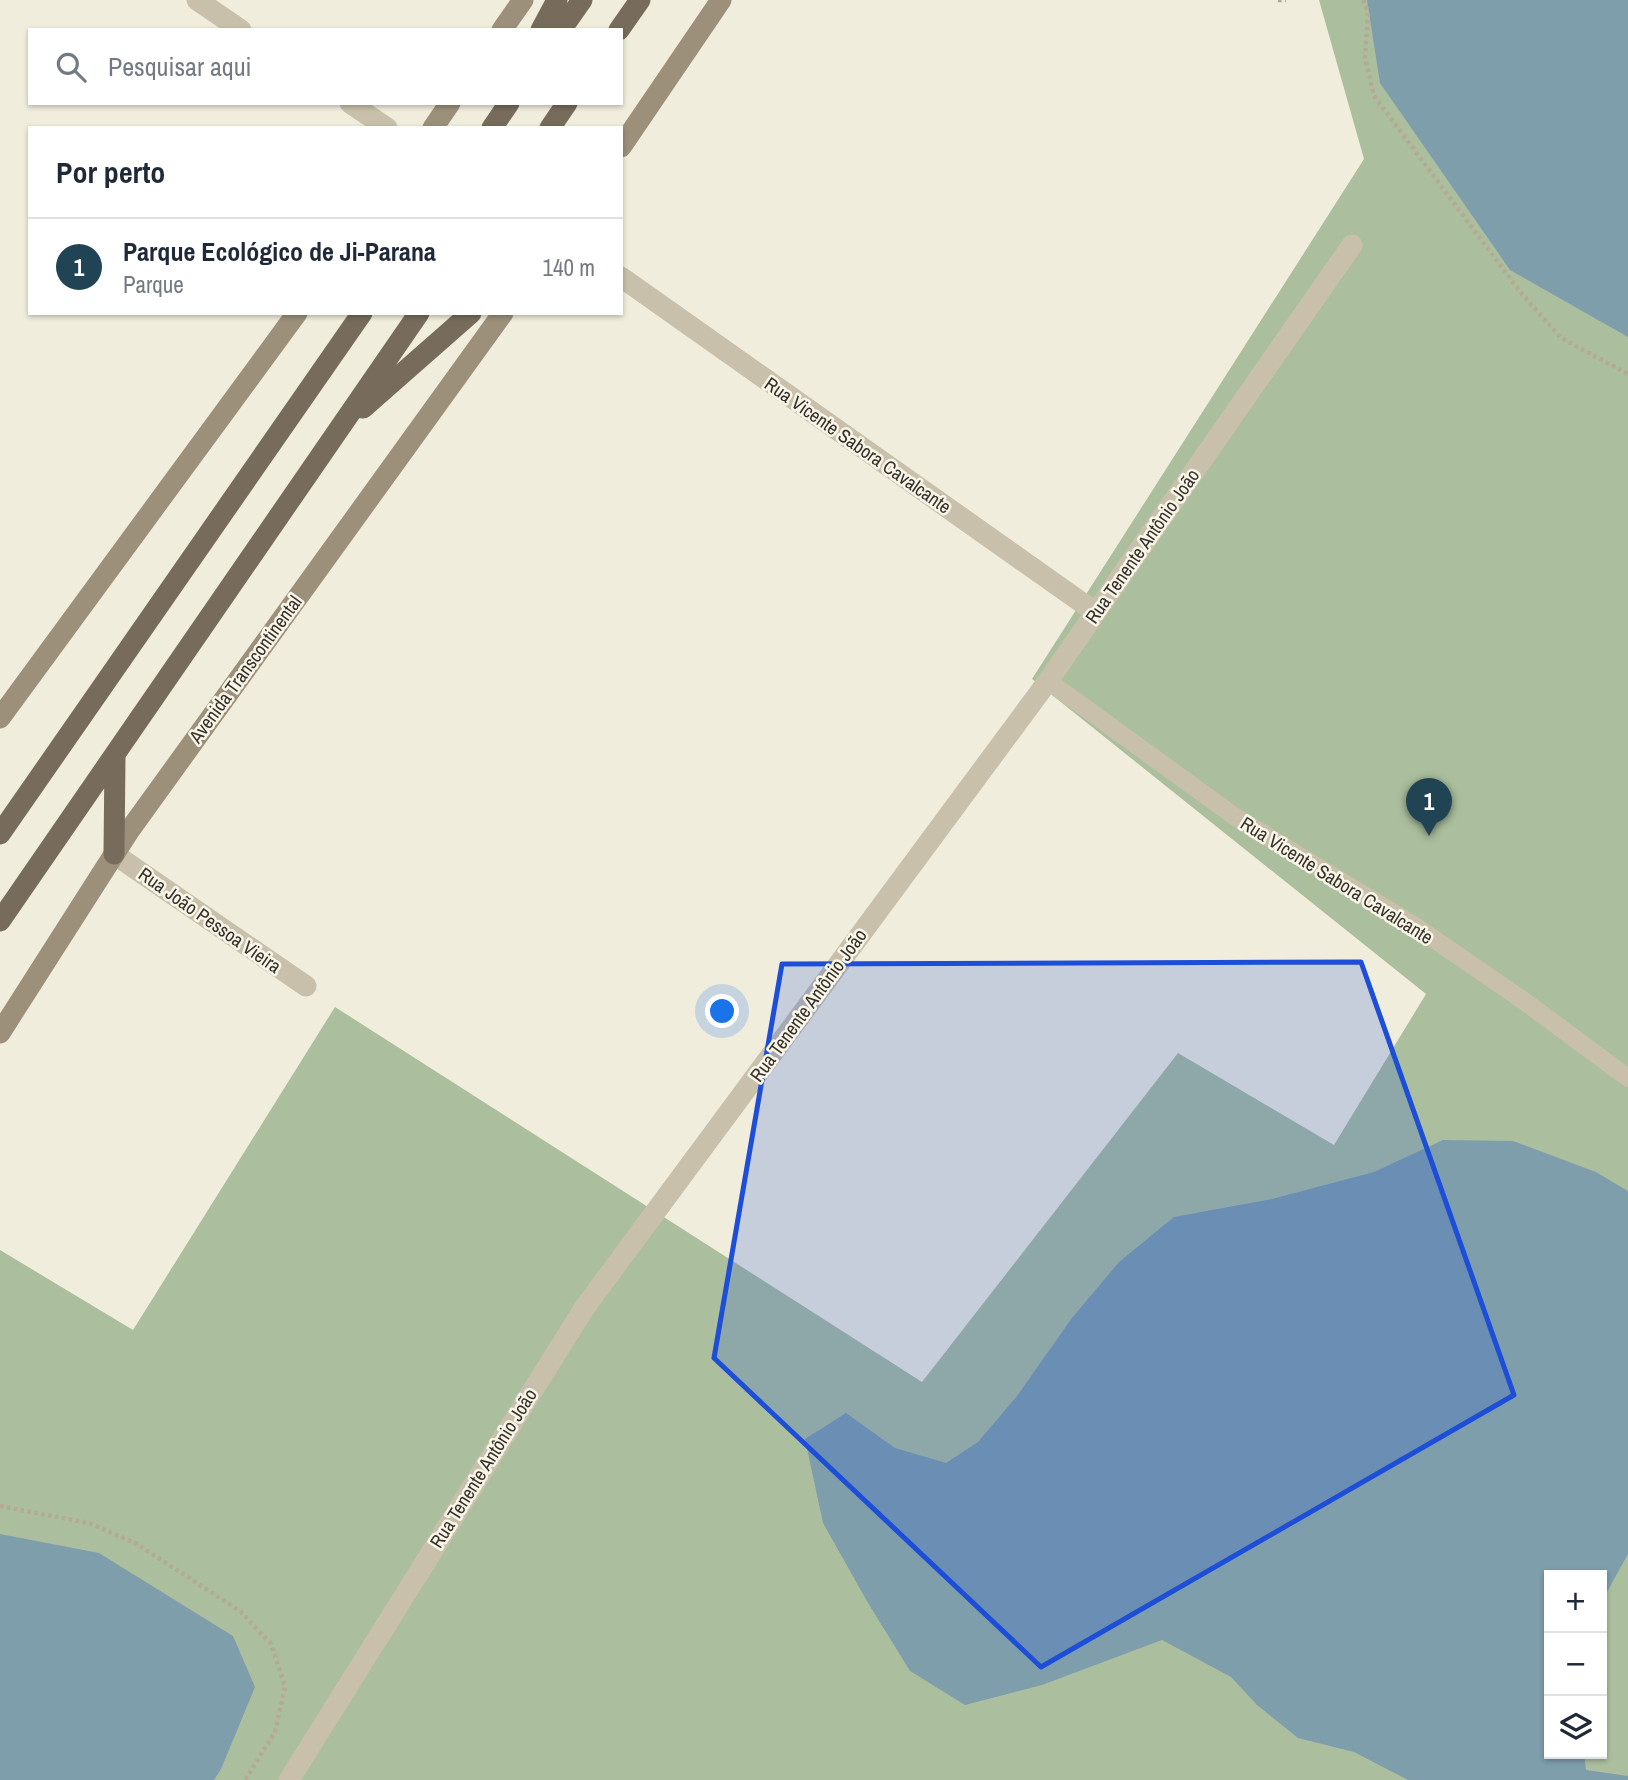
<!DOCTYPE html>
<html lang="pt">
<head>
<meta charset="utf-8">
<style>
	:root { --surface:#fff; --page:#f6f6f7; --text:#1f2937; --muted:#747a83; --line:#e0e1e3; --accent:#214455 }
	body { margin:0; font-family:"Archivo Narrow",sans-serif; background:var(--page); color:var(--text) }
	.controls { position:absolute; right:21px; bottom:21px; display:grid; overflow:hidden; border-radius:0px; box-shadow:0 2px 5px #0004 }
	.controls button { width:63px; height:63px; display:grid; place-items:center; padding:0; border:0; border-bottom:2px solid var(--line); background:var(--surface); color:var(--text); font:35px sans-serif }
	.you { position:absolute; left:723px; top:1012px; width:24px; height:24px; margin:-18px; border:5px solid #fff; border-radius:50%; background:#1a73e8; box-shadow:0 0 0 10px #1a73e833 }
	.badge { display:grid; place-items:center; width:46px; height:46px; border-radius:50%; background:var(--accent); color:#fff; font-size:23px; font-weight:700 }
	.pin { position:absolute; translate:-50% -58px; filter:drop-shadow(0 2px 4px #0008) }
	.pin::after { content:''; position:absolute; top:37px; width:24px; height:21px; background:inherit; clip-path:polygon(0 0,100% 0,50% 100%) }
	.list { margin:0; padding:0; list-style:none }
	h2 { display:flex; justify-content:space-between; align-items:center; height:91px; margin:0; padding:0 28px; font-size:30px }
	h2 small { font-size:23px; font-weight:400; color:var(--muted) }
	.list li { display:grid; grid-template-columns:46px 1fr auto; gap:21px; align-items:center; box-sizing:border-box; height:98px; padding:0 28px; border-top:2px solid var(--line) }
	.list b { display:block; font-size:26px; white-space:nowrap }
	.list p { margin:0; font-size:23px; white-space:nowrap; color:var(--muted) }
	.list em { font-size:23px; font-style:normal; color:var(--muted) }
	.icon { flex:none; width:38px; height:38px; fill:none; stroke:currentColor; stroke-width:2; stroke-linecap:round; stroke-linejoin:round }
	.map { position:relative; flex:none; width:1628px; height:1780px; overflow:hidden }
	.search { position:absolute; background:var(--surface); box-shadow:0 2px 5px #0004; left:28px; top:28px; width:595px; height:77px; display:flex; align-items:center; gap:18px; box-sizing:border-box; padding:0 24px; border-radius:0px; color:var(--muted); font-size:26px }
	.panel { position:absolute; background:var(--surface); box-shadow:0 2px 5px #0004; left:28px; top:126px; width:595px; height:189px; border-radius:0px }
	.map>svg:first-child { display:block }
	.green { fill:#abbf9e; fill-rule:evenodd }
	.water { fill:#7e9eac }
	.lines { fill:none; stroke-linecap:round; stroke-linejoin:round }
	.path { stroke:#b4aa94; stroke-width:4.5; stroke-dasharray:3.5 3.5; stroke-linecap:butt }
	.lane { stroke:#c8c0aa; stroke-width:18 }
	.street { stroke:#c8c0aa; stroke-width:21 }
	.secondary { stroke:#9c907b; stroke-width:21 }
	.primary { stroke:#776c5b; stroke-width:21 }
	.marked { fill:#1d4ed8; fill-opacity:0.2; stroke:#1d4ed8; stroke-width:5; stroke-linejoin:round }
	.labels { text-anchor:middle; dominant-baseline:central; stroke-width:5; stroke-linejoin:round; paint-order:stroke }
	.street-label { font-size:19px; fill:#363129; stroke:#f9f6e9 }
</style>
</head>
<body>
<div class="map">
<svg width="1628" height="1780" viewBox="0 0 1628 1780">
	<rect width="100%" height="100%" fill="#f1eddd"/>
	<path class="green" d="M1319,0h309v1780h-1628v-530l133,80 202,-323 587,375 256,-329 156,92 92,-151 -394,-315 332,-520zM1549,1575h53v179h-53z"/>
	<path class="water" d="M1367,0h261v337l-118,-67 -130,-187z
		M1443,1140l70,1 83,31 32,19v363l-26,47v-26h-53v179h35l2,16 42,6v4h-220l-54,-28 -56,-14 -41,-33 -26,-28 -69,-37 -120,45 -77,20 -55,-34 -42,-68 -45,-80 -18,-84 41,-26 49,35 51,15 32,-21 39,-46 55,-78 47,-56 55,-45 98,-18 102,-27z
		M0,1534l99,19 134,83 22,51 -34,82 -7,11h-214z"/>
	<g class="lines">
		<path class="path" d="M1278,0h8
			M1363,0l5,12 -3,45 9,39 147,197 40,45 67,36
			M0,1506l89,17 46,20 105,68 31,33 14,42 -10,46 -30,48"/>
		<path class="lane" d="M1048,681l186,135 184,112 106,73 104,77"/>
		<path class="street" d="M197,0l44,30
			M350,103l37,25
			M621,277l474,335
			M114,854l192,132
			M289,1780l296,-473 463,-626 304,-436"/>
		<path class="secondary" d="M502,30l21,-30
			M433,128l17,-25
			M621,147l100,-147
			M0,718l297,-405
			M0,1033l129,-202 374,-518"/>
		<path class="primary" d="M541,30l16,-30
			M561,30l21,-30
			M619,30l21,-30
			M492,128l17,-25
			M550,128l17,-25
			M363,408l108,-95
			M0,834l362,-521
			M114,854l1,-97
			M0,921l419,-608"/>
	</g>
	<path class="marked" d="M1361,962l153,433 -473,272 -327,-309 68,-394z"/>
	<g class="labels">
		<g class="street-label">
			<text transform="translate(858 445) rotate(35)">Rua Vicente Sabora Cavalcante</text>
			<text transform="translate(1142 546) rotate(-55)">Rua Tenente Antônio João</text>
			<text transform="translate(245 669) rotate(-54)">Avenida Transcontinental</text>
			<text transform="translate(1337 880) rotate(32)">Rua Vicente Sabora Cavalcante</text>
			<text transform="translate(210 920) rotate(35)">Rua João Pessoa Vieira</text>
			<text transform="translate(808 1005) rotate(-54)">Rua Tenente Antônio João</text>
			<text transform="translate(483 1468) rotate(-58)">Rua Tenente Antônio João</text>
		</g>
	</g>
</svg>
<div class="controls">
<button>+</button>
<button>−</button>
<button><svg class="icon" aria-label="layers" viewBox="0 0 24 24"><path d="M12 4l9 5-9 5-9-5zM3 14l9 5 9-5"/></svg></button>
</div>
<div class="you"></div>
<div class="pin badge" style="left:1429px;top:836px">1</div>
<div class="search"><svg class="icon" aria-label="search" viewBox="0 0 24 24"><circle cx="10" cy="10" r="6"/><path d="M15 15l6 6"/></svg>Pesquisar aqui</div>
<section class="panel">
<h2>Por perto<small></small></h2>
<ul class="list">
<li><span class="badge">1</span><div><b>Parque Ecológico de Ji-Parana</b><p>Parque</p></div><em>140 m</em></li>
</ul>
</section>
</div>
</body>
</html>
